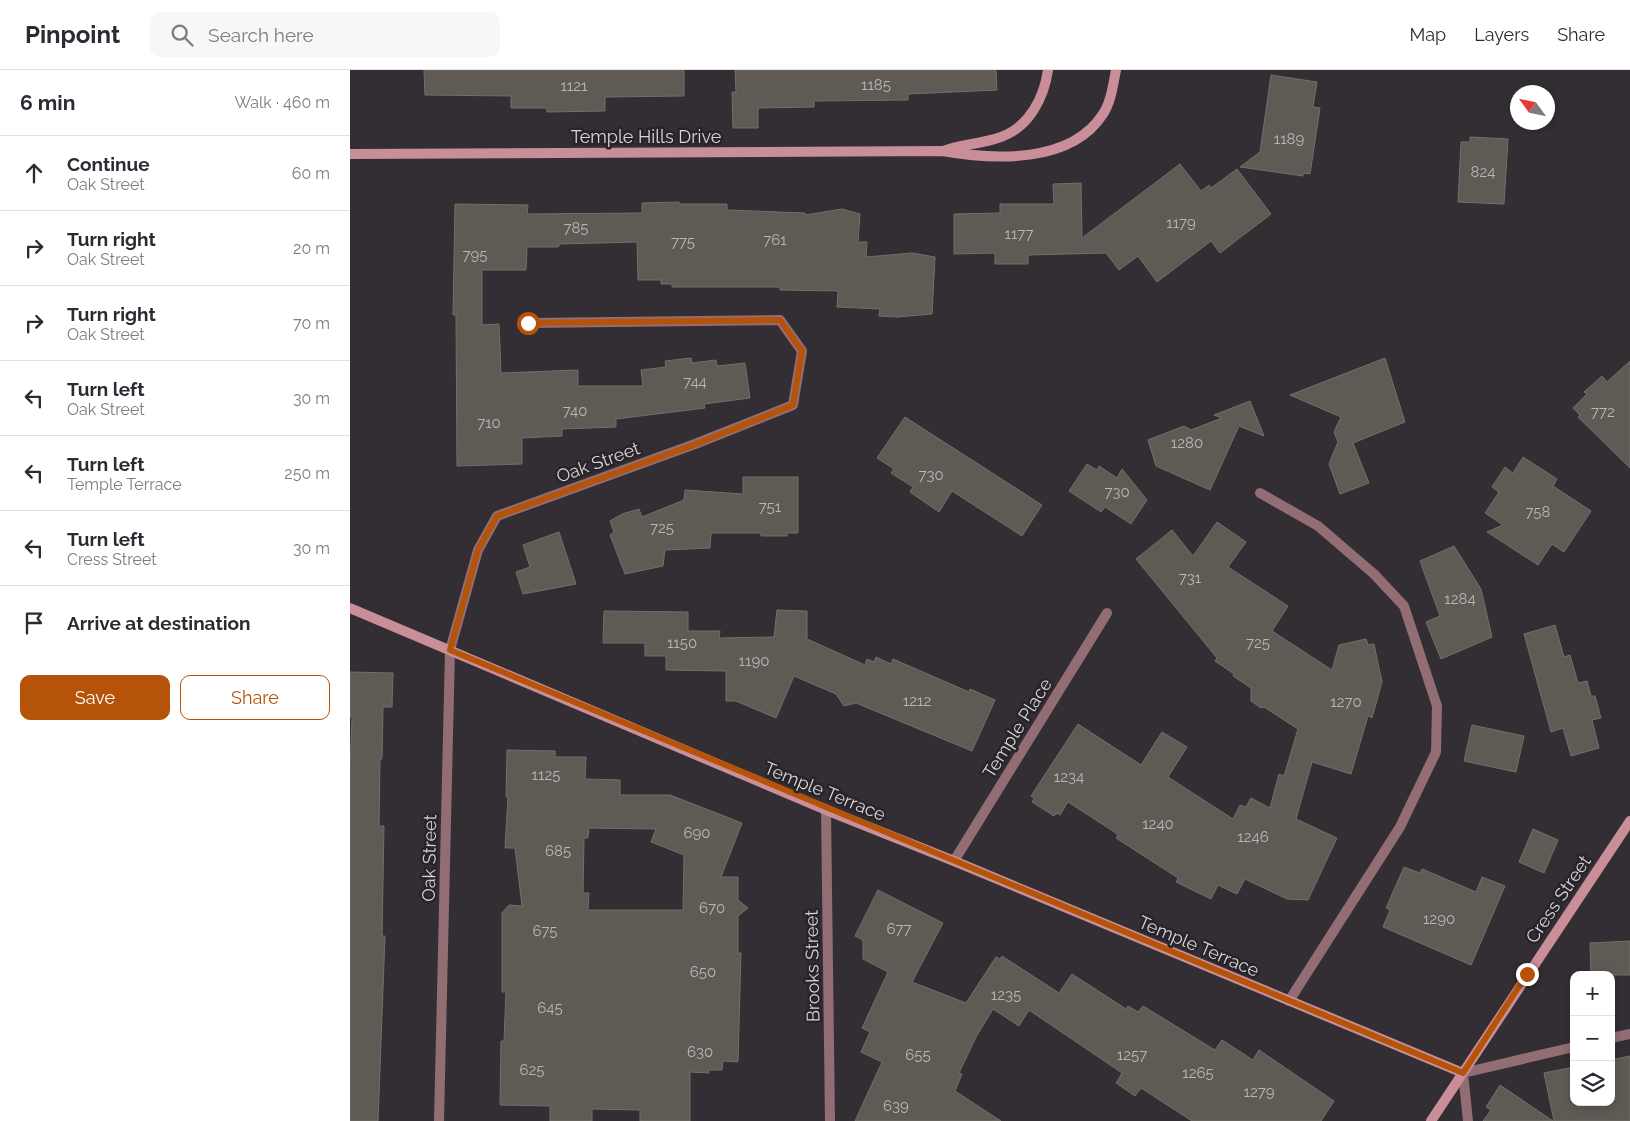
<!DOCTYPE html>
<html lang="en">
<head>
<meta charset="utf-8">
<style>
	:root { --surface:#fff; --page:#f7f7f7; --text:#2b2b33; --muted:#7c7c81; --line:#e1e1e2; --accent:#b45309 }
	body { margin:0; font-family:Raleway,sans-serif; background:var(--page); color:var(--text) }
	.controls { position:absolute; right:15px; bottom:15px; display:grid; overflow:hidden; border-radius:10px; box-shadow:0 2px 8px #0003 }
	.controls button { width:45px; height:45px; display:grid; place-items:center; padding:0; border:0; border-bottom:1px solid var(--line); background:var(--surface); color:var(--text); font:25px sans-serif }
	.compass { position:absolute; left:1160px; top:15px; width:45px; height:45px; border-radius:50%; background:var(--surface); box-shadow:0 2px 8px #0003; rotate:303deg }
	.stop { position:absolute; width:15px; height:15px; margin:-11px; border:4px solid #b45309; border-radius:50%; background:#fff }
	.stop.end { background:#b45309; border-color:#fff; box-shadow:0 1px 5px #0008 }
	.list { margin:0; padding:0; list-style:none }
	h2 { display:flex; justify-content:space-between; align-items:center; height:65px; margin:0; padding:0 20px; font-size:21px }
	h2 small { font-size:16px; font-weight:400; color:var(--muted) }
	.list li { display:grid; grid-template-columns:32px 1fr auto; gap:15px; align-items:center; box-sizing:border-box; height:75px; padding:0 20px; border-top:1px solid var(--line) }
	.list b { display:block; font-size:19px; white-space:nowrap }
	.list p { margin:0; font-size:16px; white-space:nowrap; color:var(--muted) }
	.list em { font-size:16px; font-style:normal; color:var(--muted) }
	.actions { display:flex; gap:10px; padding:15px 20px }
	.actions a { flex:1; padding:11px 0; border:1px solid var(--accent); border-radius:10px; text-align:center; font-size:18px; color:var(--accent) }
	.actions .main { background:var(--accent); color:#fff }
	.icon { flex:none; width:28px; height:28px; fill:none; stroke:currentColor; stroke-width:2; stroke-linecap:round; stroke-linejoin:round }
	.map { position:relative; flex:none; width:1280px; height:1051px; overflow:hidden }
	header { display:flex; align-items:center; gap:30px; box-sizing:border-box; height:70px; padding:0 25px; background:var(--surface); border-bottom:1px solid var(--line) }
	header strong { font-size:24px }
	nav { display:flex; gap:28px; margin-inline-start:auto; font-size:18px }
	.search { width:350px; height:45px; background:var(--page); display:flex; align-items:center; gap:12px; box-sizing:border-box; padding:0 18px; border-radius:10px; color:var(--muted); font-size:19px }
	main { display:flex }
	aside { flex:1; background:var(--surface) }
	.map>svg:first-child { display:block }
	.building { fill:#605a55; stroke:#756f6a; fill-rule:evenodd }
	.lines { fill:none; stroke-linecap:round; stroke-linejoin:round }
	.street { stroke:#926d73; stroke-width:10 }
	.secondary { stroke:#c98e98; stroke-width:10 }
	.route { stroke:#b45309; stroke-width:6 }
	.labels { text-anchor:middle; dominant-baseline:central; stroke-width:5; stroke-linejoin:round; paint-order:stroke }
	.number-label { font-size:15px; fill:#b9b6b7 }
	.street-label { font-size:18px; fill:#d7d5d8; stroke:#282429 }
</style>
</head>
<body>
<header>
<strong>Pinpoint</strong>
<div class="search"><svg class="icon" aria-label="search" viewBox="0 0 24 24"><circle cx="10" cy="10" r="6"/><path d="M15 15l6 6"/></svg>Search here</div>
<nav><a>Map</a><a>Layers</a><a>Share</a></nav>
</header>
<main>
<aside>
<h2>6 min<small>Walk · 460 m</small></h2>
<ul class="list">
<li><svg class="icon" aria-label="ahead" viewBox="0 0 24 24"><path d="M12 20V5M6 11l6-6 6 6"/></svg><div><b>Continue</b><p>Oak Street</p></div><em>60 m</em></li>
<li><svg class="icon" aria-label="right" viewBox="0 0 24 24"><path d="M7 20v-9h11M14 6l5 5-5 5"/></svg><div><b>Turn right</b><p>Oak Street</p></div><em>20 m</em></li>
<li><svg class="icon" aria-label="right" viewBox="0 0 24 24"><path d="M7 20v-9h11M14 6l5 5-5 5"/></svg><div><b>Turn right</b><p>Oak Street</p></div><em>70 m</em></li>
<li><svg class="icon" aria-label="left" viewBox="0 0 24 24"><path d="M17 20v-9H6M10 6l-5 5 5 5"/></svg><div><b>Turn left</b><p>Oak Street</p></div><em>30 m</em></li>
<li><svg class="icon" aria-label="left" viewBox="0 0 24 24"><path d="M17 20v-9H6M10 6l-5 5 5 5"/></svg><div><b>Turn left</b><p>Temple Terrace</p></div><em>250 m</em></li>
<li><svg class="icon" aria-label="left" viewBox="0 0 24 24"><path d="M17 20v-9H6M10 6l-5 5 5 5"/></svg><div><b>Turn left</b><p>Cress Street</p></div><em>30 m</em></li>
<li><svg class="icon" aria-label="arrive" viewBox="0 0 24 24"><path d="M6 21V4h12l-3 4 3 4H6"/></svg><div><b>Arrive at destination</b></div></li>
</ul>
<div class="actions"><a class="main">Save</a><a>Share</a></div>
</aside>
<div class="map">
<svg width="1280" height="1051" viewBox="0 0 1280 1051">
	<rect width="100%" height="100%" fill="#322e33"/>
	<path class="building" d="M74,0h260v26l-79,1v14l-58,1v-4h-36v-12l-86,-1z
		M385,0h261l1,20 -89,4v6l-94,1v6l-56,1v20h-25l-1,-36h4z
		M921,5l46,7 -4,25 7,1 -10,66 -7,-1v3l-63,-9 20,-15z
		M1120,67l38,2 -4,65 -46,-2 3,-60h9z
		M830,94l21,27 8,-6 2,3 26,-19 34,45 -51,39 -9,-12 -54,41 -19,-26 -19,14 -13,-17 -78,2v9h-33v-11l-41,1v-40l46,-1v-9h54l-1,-20 28,-1 1,55z
		M329,132v2h48v6l78,3v2l37,-6 18,5 -2,28h9l-1,15 46,-4 23,4 -3,57 -34,3 -19,-1 1,-7 -43,-2 1,-16 -58,-1v-3h-108v-3h-11v-4h-23l-1,-38 -77,2 -2,3h-31l-1,23h-44v55l17,-1 2,49 77,-3v16h65l-2,-16 25,-3 -1,-6 26,-3 1,5 24,-3 1,6 28,-3 5,35 -46,6 1,4 -89,11v8l-54,2v7l-40,2v26l-65,2 -1,-151h-3l2,-111 73,1 -1,9 115,-1v-10z
		M1035,288l20,64 -52,21 16,40 -29,11 -11,-30 9,-22 -4,-10 7,-15 -51,-22z
		M1280,291v107l-52,-51 2,-2 -7,-7 14,-14 -3,-2 18,-16 5,6z
		M900,331l14,35 -25,-10 -29,64 -54,-24 -8,-26 36,-14 7,4 31,-12 -8,-3z
		M555,347l137,88 -20,31 -70,-45 -13,21 -29,-20 3,-5 -22,-14 3,-4 -17,-11z
		M1173,387l34,22 -4,7 38,25 -27,41 -12,-8 -14,21 -51,-33 16,-7 -18,-12 14,-21 -7,-5 13,-20 8,6z
		M737,394l10,6 2,-4 18,12 5,-9 25,31 -16,24 -26,-17 -4,5 -32,-21z
		M393,407h55v56h-11v3h-26v-3h-50l-1,15 -45,2 -2,16 -38,8 -15,-39 4,-3 -4,-11 12,-7 17,-5 3,8 42,-17 1,-10 58,4z
		M867,452l29,20 -18,25 60,39 -16,25 60,39 7,-25 27,-6 2,6 6,-1 8,38 -10,36 -4,-2 -17,58 -39,-12 -16,57 41,19 -29,62 -21,-1 -42,-20 -8,15 -19,-9 -7,14 -35,-17 2,-4 -62,-40 2,-2 -2,-3 -48,-31 -8,13 -3,-2 -3,3 -22,-14 2,-4 -3,-2 47,-72 63,41 21,-33 25,15 -19,30 65,42 7,-14 6,2 5,-9 19,10 9,-34 5,2 14,-47 -34,-22 -3,1 -10,-7v-13l-18,-12 1,-2 -19,-13 2,-3 -81,-99 36,-29 21,26z
		M209,462l17,52 -53,10 -7,-22 14,-5 -7,-22z
		M1104,476l27,43 11,48 -51,22 -15,-37 14,-6 -20,-55z
		M427,540l30,1v28l58,26 2,-6 7,3 2,-5 15,7 2,-5 76,33 1,-3 25,11 -23,51 -116,-48 -12,3 -8,-12 -42,-18 -18,42 -40,-17h-10v-30l-60,-1v-14h-21v-13h-42l1,-32 84,1v19h32l-1,7 55,-1z
		M1205,555l9,32 6,-2 8,28 9,-2 4,15h4l6,22 -9,2 7,28 -28,8 -8,-28 -12,4 -27,-98z
		M0,602l43,1 -1,34h-9l-1,52h-2l-1,67h5l-2,110h3l-7,185h-28v-349l2,-55h-2z
		M1122,655l52,11 -8,36 -52,-11z
		M157,680l48,1v6h31l-1,22 35,1v15h50l72,28 -21,54h17v23l10,8 -10,8v37h3l-3,109 -15,-1 -1,9h-14l1,3 -19,-1v49h-50v-11l-48,-1v12h-42v-15l-50,-1 1,-64h3l2,-49h-4v-79l7,-8 13,1 -7,-58h-10l3,-51h-2zM239,758l67,1 -5,13 33,13 -1,55h-95l1,-17h-6l1,-55h4z
		M1183,759l25,11 -14,33 -25,-11z
		M1054,797l16,6 2,-4 54,23 6,-15 23,9 -34,79 -88,-38 7,-17 -4,-2z
		M528,820l65,33 -31,59 54,21 30,-46 4,2 2,-3 57,37 13,-19 54,35 2,-3 10,6 5,-6 72,44 7,-10 31,20 6,-10 75,51 -13,20h-129l-51,-33 -6,8 -19,-13 6,-10 -93,-63 -10,16 -26,-17 -17,28 -17,36 3,1 -7,17 46,30h-146l27,-59 -21,-10 9,-20 -8,-4 26,-56 -25,-13v-19l-8,-4z
		M1280,871v34h-39l-1,-32z
		M1280,986v65h-76l-10,-48 30,-6v35h37v-42z
		M1150,1015l53,36h-70l8,-11 -5,-3z"/>
	<g class="lines">
		<path class="street" d="M910,423l58,33 56,48 30,32 33,100 -1,46 -36,75 -111,174
			M476,740l4,311
			M604,791l153,-248
			M1261,968l19,-4
			M89,1051l11,-471 28,-100 19,-34 198,-72 98,-39 9,-54 -22,-31 -252,3
			M1118,1051l-5,-48 111,-26"/>
		<path class="secondary" d="M593,81c19,-7 39,-7 58,-14 28,-10 43,-39 47,-67
			M0,84l592,-3c52,9 129,13 161,-37 8,-12 10,-29 13,-44
			M0,538l476,202 128,51 509,212
			M1081,1051l199,-300"/>
	</g>
	<g class="lines">
		<path class="route" d="M178,253l252,-3 22,31 -9,54 -97,39 -199,72 -19,34 -28,100c337,143 675,283 1013,423l64,-99"/>
	</g>
	<g class="labels">
		<g class="number-label">
			<text x="526" y="15">1185</text>
			<text x="224" y="16">1121</text>
			<text x="939" y="69">1189</text>
			<text x="1133" y="102">824</text>
			<text x="831" y="153">1179</text>
			<text x="226" y="158">785</text>
			<text x="669" y="164">1177</text>
			<text x="425" y="170">761</text>
			<text x="333" y="172">775</text>
			<text x="125" y="185">795</text>
			<text x="345" y="312">744</text>
			<text x="225" y="341">740</text>
			<text x="1253" y="342">772</text>
			<text x="139" y="353">710</text>
			<text x="837" y="373">1280</text>
			<text x="581" y="405">730</text>
			<text x="767" y="422">730</text>
			<text x="420" y="437">751</text>
			<text x="1188" y="442">758</text>
			<text x="312" y="458">725</text>
			<text x="840" y="508">731</text>
			<text x="1110" y="529">1284</text>
			<text x="332" y="573">1150</text>
			<text x="908" y="573">725</text>
			<text x="404" y="591">1190</text>
			<text x="567" y="631">1212</text>
			<text x="996" y="632">1270</text>
			<text x="196" y="705">1125</text>
			<text x="719" y="707">1234</text>
			<text x="808" y="754">1240</text>
			<text x="347" y="763">690</text>
			<text x="903" y="767">1246</text>
			<text x="208" y="781">685</text>
			<text x="362" y="838">670</text>
			<text x="1089" y="849">1290</text>
			<text x="549" y="859">677</text>
			<text x="195" y="861">675</text>
			<text x="353" y="902">650</text>
			<text x="656" y="925">1235</text>
			<text x="200" y="938">645</text>
			<text x="350" y="982">630</text>
			<text x="568" y="985">655</text>
			<text x="782" y="985">1257</text>
			<text x="182" y="1000">625</text>
			<text x="848" y="1003">1265</text>
			<text x="909" y="1022">1279</text>
			<text x="546" y="1036">639</text>
		</g>
		<g class="street-label">
			<text x="296" y="66">Temple Hills Drive</text>
			<text transform="translate(248 392) rotate(-20)">Oak Street</text>
			<text transform="translate(667 658) rotate(-58)">Temple Place</text>
			<text transform="translate(475 721) rotate(22)">Temple Terrace</text>
			<text transform="translate(79 788) rotate(-89)">Oak Street</text>
			<text transform="translate(1208 829) rotate(-56)">Cress Street</text>
			<text transform="translate(849 876) rotate(23)">Temple Terrace</text>
			<text transform="translate(462 896) rotate(-91)">Brooks Street</text>
		</g>
	</g>
</svg>
<div class="controls">
<button>+</button>
<button>−</button>
<button><svg class="icon" aria-label="layers" viewBox="0 0 24 24"><path d="M12 4l9 5-9 5-9-5zM3 14l9 5 9-5"/></svg></button>
</div>
<svg class="compass" viewBox="-18 -18 36 36"><path d="M0-13l5 13h-10z" fill="#e53935"/><path d="M0 13l5-13h-10z" fill="#7c7c81"/></svg>
<div class="stop" style="left:178px;top:253px"></div>
<div class="stop end" style="left:1177px;top:904px"></div>
</div>
</main>
</body>
</html>
